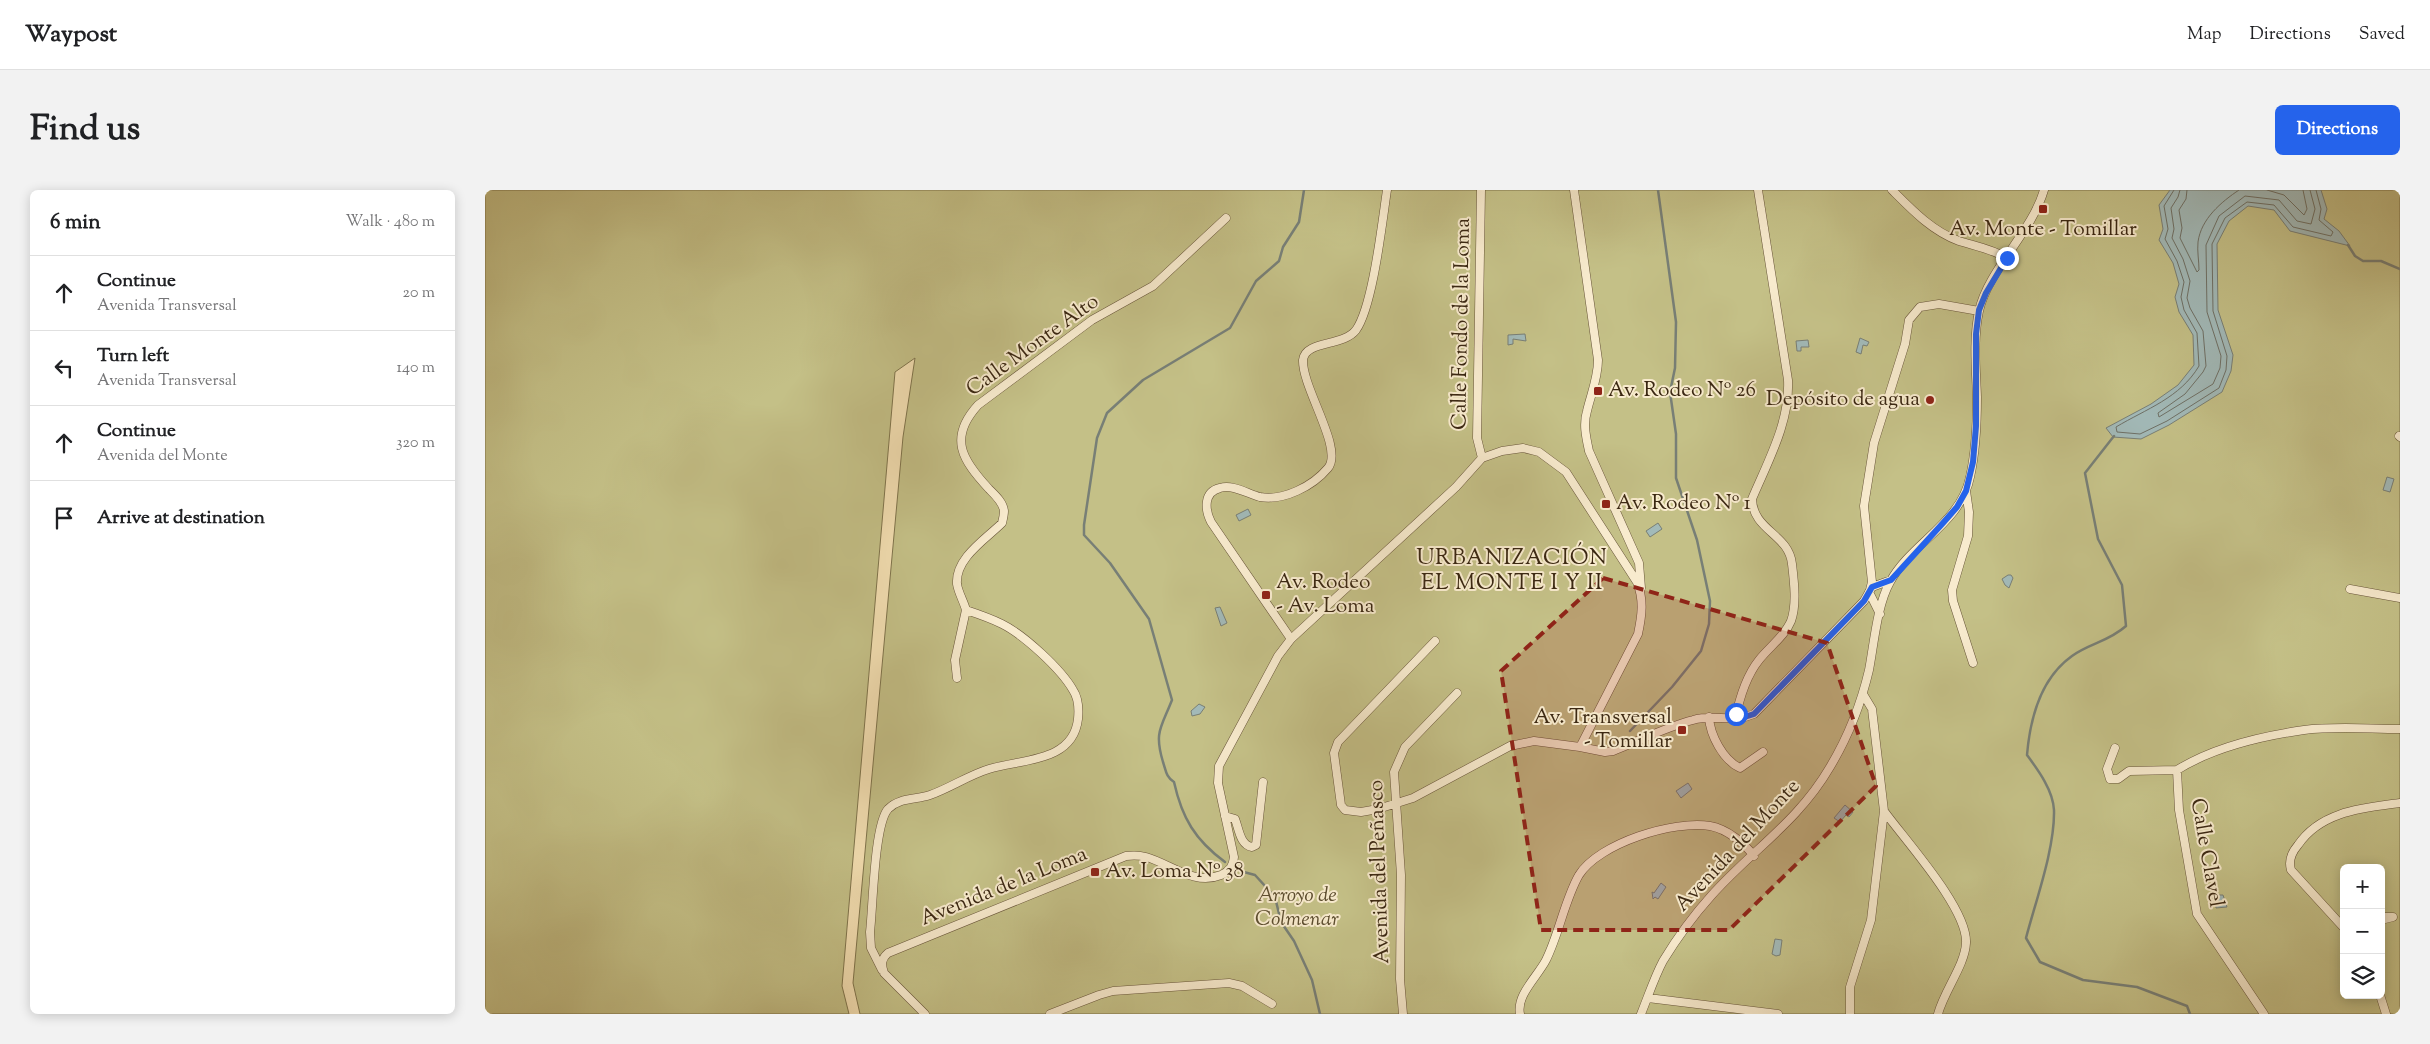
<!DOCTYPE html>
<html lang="en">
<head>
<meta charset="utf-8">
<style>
	:root { --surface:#fff; --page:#f2f2f2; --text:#202124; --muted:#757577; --line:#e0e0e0; --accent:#2563eb }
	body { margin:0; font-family:"Sorts Mill Goudy",serif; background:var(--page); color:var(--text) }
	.controls { position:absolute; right:15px; bottom:15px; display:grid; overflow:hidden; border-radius:8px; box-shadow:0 2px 12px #0003 }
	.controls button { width:45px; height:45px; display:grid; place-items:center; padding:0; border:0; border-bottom:1px solid var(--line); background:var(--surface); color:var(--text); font:25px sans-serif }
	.stop { position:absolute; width:15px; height:15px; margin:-11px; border:4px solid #2563eb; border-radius:50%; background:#fff }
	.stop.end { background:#2563eb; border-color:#fff; box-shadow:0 1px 5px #0008 }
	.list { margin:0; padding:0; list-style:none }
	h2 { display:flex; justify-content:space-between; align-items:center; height:65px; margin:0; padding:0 20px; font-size:21px }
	h2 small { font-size:16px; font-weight:400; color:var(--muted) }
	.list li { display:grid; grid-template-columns:32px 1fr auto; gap:15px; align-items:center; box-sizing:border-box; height:75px; padding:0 20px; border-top:1px solid var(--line) }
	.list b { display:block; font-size:19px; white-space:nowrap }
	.list p { margin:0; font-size:16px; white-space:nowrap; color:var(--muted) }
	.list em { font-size:16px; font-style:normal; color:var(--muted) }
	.icon { flex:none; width:28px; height:28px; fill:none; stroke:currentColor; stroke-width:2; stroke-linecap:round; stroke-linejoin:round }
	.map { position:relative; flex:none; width:1915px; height:824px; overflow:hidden; border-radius:8px }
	header { display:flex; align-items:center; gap:30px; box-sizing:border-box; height:70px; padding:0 25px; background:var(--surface); border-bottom:1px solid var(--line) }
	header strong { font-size:24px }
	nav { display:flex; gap:28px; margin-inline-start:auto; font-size:18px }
	.intro { display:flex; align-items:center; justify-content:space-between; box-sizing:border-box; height:120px; padding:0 30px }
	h1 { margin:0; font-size:35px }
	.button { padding:12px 22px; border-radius:8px; background:var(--accent); color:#fff; font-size:18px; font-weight:700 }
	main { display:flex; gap:30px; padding:0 30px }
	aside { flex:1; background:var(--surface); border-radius:8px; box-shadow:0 2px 12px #0003 }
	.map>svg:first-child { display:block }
	.green { fill:#c4c087; stroke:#7f744c; fill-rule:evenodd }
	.water { fill:#a2bab9; stroke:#787f76 }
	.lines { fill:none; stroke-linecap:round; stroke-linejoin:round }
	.shore { stroke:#6e7066; stroke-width:1 }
	.stream { stroke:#787f76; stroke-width:2.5 }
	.minor-casing { stroke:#68553a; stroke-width:9 }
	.minor { stroke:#f8ebce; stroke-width:8 }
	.route { stroke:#2563eb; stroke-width:6 }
	.marked { fill:#8f2418; fill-opacity:0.2; stroke:#8f2418; stroke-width:4; stroke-dasharray:10 6; stroke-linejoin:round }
	.poi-dot { fill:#8f2418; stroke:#f8ebce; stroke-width:2 }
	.labels { text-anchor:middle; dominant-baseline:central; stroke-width:4; stroke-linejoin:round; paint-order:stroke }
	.poi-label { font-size:21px; fill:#3a2712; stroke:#f8ebce; text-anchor:start }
	.street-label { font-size:21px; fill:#3a2712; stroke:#f8ebce }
	.park-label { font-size:21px; font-style:italic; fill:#5c4d2f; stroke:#f8ebce }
	.neighbourhood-label { font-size:22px; letter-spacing:1px; fill:#3a2712; stroke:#f8ebce }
</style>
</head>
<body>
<header>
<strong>Waypost</strong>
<nav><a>Map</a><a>Directions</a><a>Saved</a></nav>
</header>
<div class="intro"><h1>Find us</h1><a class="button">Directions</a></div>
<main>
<aside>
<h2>6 min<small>Walk · 480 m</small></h2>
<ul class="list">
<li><svg class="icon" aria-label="ahead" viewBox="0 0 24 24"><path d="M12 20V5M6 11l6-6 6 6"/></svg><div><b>Continue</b><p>Avenida Transversal</p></div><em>20 m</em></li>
<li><svg class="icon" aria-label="left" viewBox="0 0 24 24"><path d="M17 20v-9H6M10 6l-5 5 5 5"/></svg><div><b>Turn left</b><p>Avenida Transversal</p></div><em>140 m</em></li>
<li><svg class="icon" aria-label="ahead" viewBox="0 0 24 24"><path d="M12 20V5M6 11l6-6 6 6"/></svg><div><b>Continue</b><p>Avenida del Monte</p></div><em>320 m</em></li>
<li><svg class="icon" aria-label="arrive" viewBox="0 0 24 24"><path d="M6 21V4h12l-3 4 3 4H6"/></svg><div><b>Arrive at destination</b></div></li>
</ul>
</aside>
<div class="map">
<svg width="1915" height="824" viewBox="0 0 1915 824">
	<rect width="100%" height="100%" fill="#f4e0b3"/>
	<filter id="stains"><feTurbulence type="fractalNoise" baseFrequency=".004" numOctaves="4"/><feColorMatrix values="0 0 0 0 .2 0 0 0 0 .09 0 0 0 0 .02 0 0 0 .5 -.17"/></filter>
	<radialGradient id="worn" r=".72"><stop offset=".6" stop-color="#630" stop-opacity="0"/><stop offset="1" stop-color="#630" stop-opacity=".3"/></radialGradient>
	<path class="green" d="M0,0h1915v824h-1540l-7,-31 50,-546 12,-79 -20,14 -53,614 7,28h-364zM1859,678h37v127h-37z"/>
	<path class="water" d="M1685,0h151l6,19 -3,10 15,12 11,15 -60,-15 -16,-21 -26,-4 -19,15 -12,23 1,66 15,45 -2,16 -9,21 -53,33 -28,14 -28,-2 -7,-9 45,-24 27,-19 16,-20 -1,-30 -14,-23 -4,-15 4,-13 -6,-21 -14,-23 4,-11 -4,-24z
		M1023,145l17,-1 1,7 -13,-2v5l-5,1z
		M1375,148l9,4 -2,4 -4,-1 -2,9 -5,-2z
		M1323,150l1,7h-8v4h-4l-1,-10z
		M1902,287l7,2 -4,13 -7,-2z
		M763,319l3,6 -12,6 -3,-6z
		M1173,333l4,6 -12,8 -4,-6z
		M1523,385h3l2,3 -4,10 -4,-3 -3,-6z
		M735,417l7,16 -6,3 -6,-18z
		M714,514l6,3 -5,7 -8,2 -1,-5z
		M1203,593l4,6 -11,9 -5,-7z
		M1360,615l8,7 -4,5 -3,-2 -6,7 -6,-4z
		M1176,693l5,4 -8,12 -3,-2 -2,2 -1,-7 2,1z
		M1730,705h8l4,12 -11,1z
		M1290,749l7,1 -2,15 -4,1 -4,-2z"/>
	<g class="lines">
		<path class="shore" d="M1689,0l-10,16 4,23 -3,10 12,22 7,21 -3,15 3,13 13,23 2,33c-19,32 -53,43 -83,61l1,5 23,2 27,-13 52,-33 7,-18 1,-14 -14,-45 -1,-67 13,-26 22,-16 27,3 19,22 38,9 2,-4 -14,-12 2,-11 -5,-19
			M1695,0l-2,7 -7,11 3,21 -2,9 11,21 7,22 -3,17 3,10 13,23 3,35 -3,6 -18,22 -27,19 1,4 54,-33 7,-16 1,-12 -14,-44 -1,-67 13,-29 26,-20 34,4 18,21 14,3 4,-15 -5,-19
			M1702,0l-1,9 -7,11 3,18 -2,10 17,34 2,-2c0,-9 -2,-19 -1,-28 3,-23 23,-40 41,-52
			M1782,0l17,5 20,20 3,-6 -4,-19"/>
		<path class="stream" d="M1863,55l7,11 8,5h18l19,8
			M1629,246l-29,37 13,66 24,46 4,41c-18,16 -36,17 -54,30 -31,22 -42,63 -45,99 11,15 26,35 27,55 1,38 -18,90 -28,128l14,24 43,18 54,7 50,19 3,8
			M1145,541l42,-44 29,-36 8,-27 1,-23 -13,-61 -21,-62v-44l-6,-42 5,-24 1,-46 -18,-132
			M740,672c-30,-22 -43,-44 -51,-80 -8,-5 -8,-11 -11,-20 -9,-30 -2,-34 9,-62l-23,-81 -39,-56 -26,-28v-10l13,-87 10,-25 36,-33 87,-52 26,-47 23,-20 4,-14 16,-25 5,-32
			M755,681l15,4 20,22 6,25 13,19 18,39 8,34"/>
		<defs>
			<path id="minor" d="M996,0l-4,248 5,20
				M1089,0l24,170c0,18 -7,34 -11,51 -4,13 -1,26 2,40l50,112 2,25
				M1407,0c20,20 40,41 67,51 16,5 33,8 48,17
				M1914,246l1,1
				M1481,301l3,21 -1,24 -16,54 1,11 20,62
				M1865,399l50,9
				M1385,400l2,-8 -8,-76 10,-63 31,-99 4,-24 11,-13 19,-3 40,7
				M1384,402l11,22
				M806,449l-80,-117c-6,-12 -8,-30 9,-34 13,-4 28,6 40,9 24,4 53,-11 68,-29 16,-19 -26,-80 -25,-108 2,-20 40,-13 53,-30 17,-24 26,-107 31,-140
				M950,451l-97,101 -4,11 7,52 4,5 16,2 17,-3 35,-11 97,-52 24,-5 46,6 25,5 8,-1c26,-10 53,-24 80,-31 21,-6 41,3 61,-6l110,-113 8,-14 19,-7
				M472,488l-2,-18 11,-50
				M1224,527c1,18 14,43 31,51l23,-16
				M1250,530c4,-20 12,-45 24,-60 10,-13 26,-24 32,-39 6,-16 3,-40 1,-57 -3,-30 -39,-33 -40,-65 16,-38 38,-77 36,-119l-30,-190
				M1630,558l-8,21 3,10h8l11,-8 48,-1
				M1399,621c21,29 84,98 82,132 -1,22 -22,48 -28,71
				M740,626l10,3c4,10 5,26 17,28l4,-2 7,-63
				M1896,727h12l-12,3
				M1859,738l-53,-58c-3,-10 1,-18 7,-25 23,-34 65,-37 102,-42
				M397,780l-11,-22 -1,-16c3,-24 4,-107 18,-123 12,-12 28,-9 42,-14 20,-7 39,-20 59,-26 31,-10 84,-6 89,-50 1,-10 1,-20 -5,-29 -12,-21 -49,-55 -71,-66 -12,-6 -24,-10 -36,-14 -2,-8 -8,-18 -9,-26 -2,-26 29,-45 45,-61 1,-4 2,-8 2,-12 -1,-9 -9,-16 -15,-22 -27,-29 -41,-51 -11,-84l114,-85 61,-34 73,-68
				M1895,805l6,19
				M1163,808l130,16
				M440,824l-41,-41c-3,-9 -3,-14 4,-20l238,-97c7,-1 13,-1 20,1 25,7 48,29 75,18 9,-4 12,-9 13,-18l-16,-74 1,-17 59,-110 13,-17 165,-152 26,-29 20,-7 21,-3 16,4 27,20 71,110c7,18 5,33 1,52l-58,113
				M565,824l49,-19 14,-4 116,-8 13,3 30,18
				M918,824l-3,-35 1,-104 -7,-103 11,-25 52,-54
				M1035,824c-4,-19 18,-38 26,-54 13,-26 19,-61 33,-85 20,-32 95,-55 131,-49 17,3 34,17 44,30
				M1156,824c7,-17 13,-36 22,-53 14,-23 30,-45 48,-65 41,-46 87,-74 119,-129 18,-30 31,-63 39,-97 5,-26 8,-65 21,-88 21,-39 71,-59 80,-105 6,-26 7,-54 7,-80 -1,-28 -4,-58 2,-86 9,-41 53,-79 65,-121
				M1365,824v-27l21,-67 13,-109 -12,-102 -9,-15
				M1779,824l-67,-100 -18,-104 -2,-40c37,-23 85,-34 127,-40 31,-4 65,-1 96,-1"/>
		</defs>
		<use href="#minor" class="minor-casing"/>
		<use href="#minor" class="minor"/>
	</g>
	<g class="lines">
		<path class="route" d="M1251,524l-1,6 19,-6 110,-113 8,-14 19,-7 52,-57 14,-16 9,-16 7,-29 3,-36v-92l3,-24 7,-17 21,-35"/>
	</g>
	<path class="marked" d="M1118,388l224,65 49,143 -147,144h-188l-40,-259z"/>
	<g class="poi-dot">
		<rect x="1553" y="14" width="10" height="10" rx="2.5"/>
		<rect x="1108" y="196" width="10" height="10" rx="2.5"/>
		<circle cx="1445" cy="210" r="5"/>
		<rect x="1116" y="309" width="10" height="10" rx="2.5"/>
		<rect x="776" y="400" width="10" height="10" rx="2.5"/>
		<rect x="1192" y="535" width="10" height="10" rx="2.5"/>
		<rect x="605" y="677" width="10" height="10" rx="2.5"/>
	</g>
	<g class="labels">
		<g class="poi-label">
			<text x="1558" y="40" text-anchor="middle">Av. Monte - Tomillar</text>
			<text x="1123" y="201">Av. Rodeo Nº 26</text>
			<text x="1435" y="210" text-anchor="end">Depósito de agua</text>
			<text x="1131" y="314">Av. Rodeo Nº 1</text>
			<text x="791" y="393">Av. Rodeo<tspan x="791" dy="24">- Av. Loma</tspan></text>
			<text x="1187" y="528" text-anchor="end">Av. Transversal<tspan x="1187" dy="24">- Tomillar</tspan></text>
			<text x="620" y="682">Av. Loma Nº 38</text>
		</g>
		<g class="street-label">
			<text transform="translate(977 134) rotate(-89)">Calle Fondo de la Loma</text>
			<text transform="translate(548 156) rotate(-36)">Calle Monte Alto</text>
			<text transform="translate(1253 656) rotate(-47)">Avenida del Monte</text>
			<text transform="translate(1721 663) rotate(80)">Calle Clavel</text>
			<text transform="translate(895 682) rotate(-92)">Avenida del Peñasco</text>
			<text transform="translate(519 697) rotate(-22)">Avenida de la Loma</text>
		</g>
		<g class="park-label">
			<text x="812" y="706">Arroyo de<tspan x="812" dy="24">Colmenar</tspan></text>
		</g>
		<g class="neighbourhood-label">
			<text x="1027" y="369">URBANIZACIÓN<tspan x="1027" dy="25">EL MONTE I Y II</tspan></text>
		</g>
	</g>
	<rect width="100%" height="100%" filter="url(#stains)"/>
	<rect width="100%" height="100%" fill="url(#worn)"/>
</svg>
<div class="controls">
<button>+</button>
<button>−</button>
<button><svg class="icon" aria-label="layers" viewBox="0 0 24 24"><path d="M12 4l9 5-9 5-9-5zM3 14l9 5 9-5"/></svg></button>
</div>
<div class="stop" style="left:1251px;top:524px"></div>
<div class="stop end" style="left:1522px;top:68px"></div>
</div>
</main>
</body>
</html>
